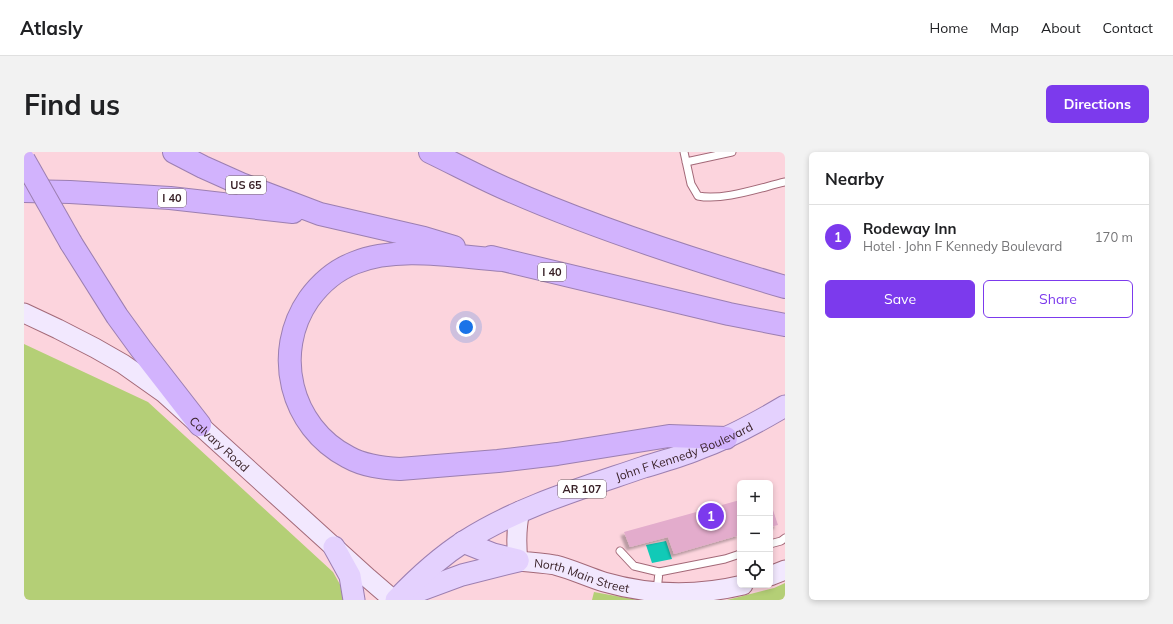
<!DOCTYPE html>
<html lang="en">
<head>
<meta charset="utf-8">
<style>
	:root { --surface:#fff; --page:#f2f2f2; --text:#202124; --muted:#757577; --line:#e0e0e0; --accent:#7c3aed }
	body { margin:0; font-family:Mulish,sans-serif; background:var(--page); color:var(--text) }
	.controls { position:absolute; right:12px; bottom:12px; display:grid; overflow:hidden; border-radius:6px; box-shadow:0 2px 6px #0003 }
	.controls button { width:36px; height:36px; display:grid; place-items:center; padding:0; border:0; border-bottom:1px solid var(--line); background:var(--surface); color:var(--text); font:20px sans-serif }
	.you { position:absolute; left:442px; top:175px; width:14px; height:14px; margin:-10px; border:3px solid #fff; border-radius:50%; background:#1a73e8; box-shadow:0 0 0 6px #1a73e833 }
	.badge { display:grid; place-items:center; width:26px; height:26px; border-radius:50%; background:var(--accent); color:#fff; font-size:13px; font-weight:700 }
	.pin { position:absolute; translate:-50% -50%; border:2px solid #fff; box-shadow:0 1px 4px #0006 }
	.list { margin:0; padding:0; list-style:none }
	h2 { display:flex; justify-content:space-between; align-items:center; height:52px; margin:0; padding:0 16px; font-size:17px }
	h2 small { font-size:13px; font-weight:400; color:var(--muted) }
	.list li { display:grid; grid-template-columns:26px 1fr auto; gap:12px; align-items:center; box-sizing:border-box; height:64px; padding:0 16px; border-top:1px solid var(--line) }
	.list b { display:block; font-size:15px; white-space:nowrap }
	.list p { margin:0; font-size:13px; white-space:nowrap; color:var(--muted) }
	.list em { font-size:13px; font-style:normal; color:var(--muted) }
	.actions { display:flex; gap:8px; padding:12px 16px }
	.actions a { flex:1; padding:9px 0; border:1px solid var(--accent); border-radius:6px; text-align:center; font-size:14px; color:var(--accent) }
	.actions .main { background:var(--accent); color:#fff }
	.icon { flex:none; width:22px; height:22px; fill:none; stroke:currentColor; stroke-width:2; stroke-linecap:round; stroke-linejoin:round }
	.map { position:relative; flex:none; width:761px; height:448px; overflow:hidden; border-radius:6px }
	header { display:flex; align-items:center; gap:24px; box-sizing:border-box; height:56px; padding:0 20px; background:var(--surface); border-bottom:1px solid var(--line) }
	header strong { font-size:19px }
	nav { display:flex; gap:22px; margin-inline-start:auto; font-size:14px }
	.intro { display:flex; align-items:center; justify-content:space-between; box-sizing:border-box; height:96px; padding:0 24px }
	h1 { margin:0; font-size:28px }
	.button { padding:10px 18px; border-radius:6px; background:var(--accent); color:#fff; font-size:14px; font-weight:700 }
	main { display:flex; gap:24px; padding:0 24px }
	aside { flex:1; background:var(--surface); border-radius:6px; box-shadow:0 2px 6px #0003 }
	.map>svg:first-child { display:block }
	.green { fill:#b4cf76 }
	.water { fill:#11cab7 }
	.building { fill:#e3accc; filter:url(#shadow) }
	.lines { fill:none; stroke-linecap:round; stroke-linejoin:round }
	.service-casing { stroke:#a36978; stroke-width:9 }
	.secondary-casing { stroke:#a36978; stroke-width:21 }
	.primary-casing { stroke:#9c7fb1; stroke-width:23 }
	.motorway-casing { stroke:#9c7fb1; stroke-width:24 }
	.service { stroke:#fff; stroke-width:7 }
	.secondary { stroke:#f2e8fe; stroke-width:19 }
	.primary { stroke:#e4d1fe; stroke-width:21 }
	.motorway { stroke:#d2b3fd; stroke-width:22 }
	.motorway-bridge-casing { stroke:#9c7fb1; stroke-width:24; stroke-linecap:butt }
	.motorway-bridge { stroke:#d2b3fd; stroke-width:22 }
	.labels { text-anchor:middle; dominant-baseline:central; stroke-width:3; stroke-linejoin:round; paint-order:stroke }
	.shield { fill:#fff; stroke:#736266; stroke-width:1 }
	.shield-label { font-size:11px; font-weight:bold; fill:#371f25 }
	.street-label { font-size:12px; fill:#371f25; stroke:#fff }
</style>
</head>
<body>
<header>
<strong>Atlasly</strong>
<nav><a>Home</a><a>Map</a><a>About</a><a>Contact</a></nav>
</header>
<div class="intro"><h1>Find us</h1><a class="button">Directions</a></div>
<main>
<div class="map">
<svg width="761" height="448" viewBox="0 0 761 448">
	<defs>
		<filter id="shadow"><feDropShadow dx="-3.5" dy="3.5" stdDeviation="1" flood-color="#0004"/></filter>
	</defs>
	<rect width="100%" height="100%" fill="#fcd4dd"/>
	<path class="green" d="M0,192l124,58 185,170 9,16 1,12h-319z
		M761,431v17h-58l47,-12z
		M570,440l44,8h-46z"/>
	<path class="water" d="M642,389l6,18 -20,4 -6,-18z"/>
	<path class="building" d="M716,348v35l-66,19 -6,-17 -38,10 -6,-15z
		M746,349l8,24 -8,2z"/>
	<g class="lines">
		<defs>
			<path id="service" d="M660,0l7,32 7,12c25,5 61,-8 87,-14
				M662,10l46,-10
				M746,392l11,-3 4,-3
				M596,399l14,15 25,6 -2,19
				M635,420l66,-13 15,-5"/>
			<g id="secondary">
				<path id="s1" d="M0,161l34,16 37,19 28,16 41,29 204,185 22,19 7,2"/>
				<path id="s2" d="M496,359c-4,17 -4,32 -2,50 13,1 25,2 37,4 16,4 33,12 49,17 45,13 93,14 139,3"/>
				<path d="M746,424l15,-6"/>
			</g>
			<g id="primary">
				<path d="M439,390l30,12 25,6"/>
				<path d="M310,395l16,29 4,24"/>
				<path d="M381,444l57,-21 56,-14"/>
				<path id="s3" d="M372,448c21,-22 44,-43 69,-59 55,-35 118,-53 179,-74 19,-6 39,-11 57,-19 30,-11 57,-26 84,-42"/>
			</g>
			<path id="motorway" d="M150,0l29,15 38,17 79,30 104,24 30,9
				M406,0c25,12 49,25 74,36 90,40 186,71 281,99
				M0,39l46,1 100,6 123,14
				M47,91l46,73 24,33 59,76
				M467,105l238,57 56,11
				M480,108c-47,-3 -106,-15 -150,3 -18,7 -34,21 -45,36 -37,53 -19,128 39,158 16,9 34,11 52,12l98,-8 59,-7 112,-18 57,2"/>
		</defs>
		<use href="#service" class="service-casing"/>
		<use href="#secondary" class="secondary-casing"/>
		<use href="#primary" class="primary-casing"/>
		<use href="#motorway" class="motorway-casing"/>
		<use href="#service" class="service"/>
		<use href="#secondary" class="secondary"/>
		<use href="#primary" class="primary"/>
		<use href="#motorway" class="motorway"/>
		<defs>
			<path id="motorway-bridge" d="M0,8l47,83"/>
		</defs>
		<use href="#motorway-bridge" class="motorway-bridge-casing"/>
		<use href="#motorway-bridge" class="motorway-bridge"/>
	</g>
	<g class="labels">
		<g class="shield">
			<rect x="202" y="24" width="40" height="18" rx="3"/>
			<rect x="134" y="37" width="28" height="18" rx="3"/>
			<rect x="514" y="111" width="28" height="18" rx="3"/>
			<rect x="534" y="328" width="48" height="18" rx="3"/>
		</g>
		<g class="shield-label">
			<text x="222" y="33">US 65</text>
			<text x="148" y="46">I 40</text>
			<text x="528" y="120">I 40</text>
			<text x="558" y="337">AR 107</text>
		</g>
		<g class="street-label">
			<text stroke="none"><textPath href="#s1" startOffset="237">Calvary Road</textPath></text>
			<text stroke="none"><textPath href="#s3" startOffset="328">John F Kennedy Boulevard</textPath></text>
			<text stroke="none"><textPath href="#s2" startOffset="116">North Main Street</textPath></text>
		</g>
	</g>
</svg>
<div class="controls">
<button>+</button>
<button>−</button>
<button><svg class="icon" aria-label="locate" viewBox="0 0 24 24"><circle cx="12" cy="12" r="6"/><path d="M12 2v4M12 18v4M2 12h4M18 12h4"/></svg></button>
</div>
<div class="you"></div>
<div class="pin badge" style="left:687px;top:364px">1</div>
</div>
<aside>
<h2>Nearby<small></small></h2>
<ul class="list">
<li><span class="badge">1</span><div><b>Rodeway Inn</b><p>Hotel · John F Kennedy Boulevard</p></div><em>170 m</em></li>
</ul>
<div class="actions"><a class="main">Save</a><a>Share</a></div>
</aside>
</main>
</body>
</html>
